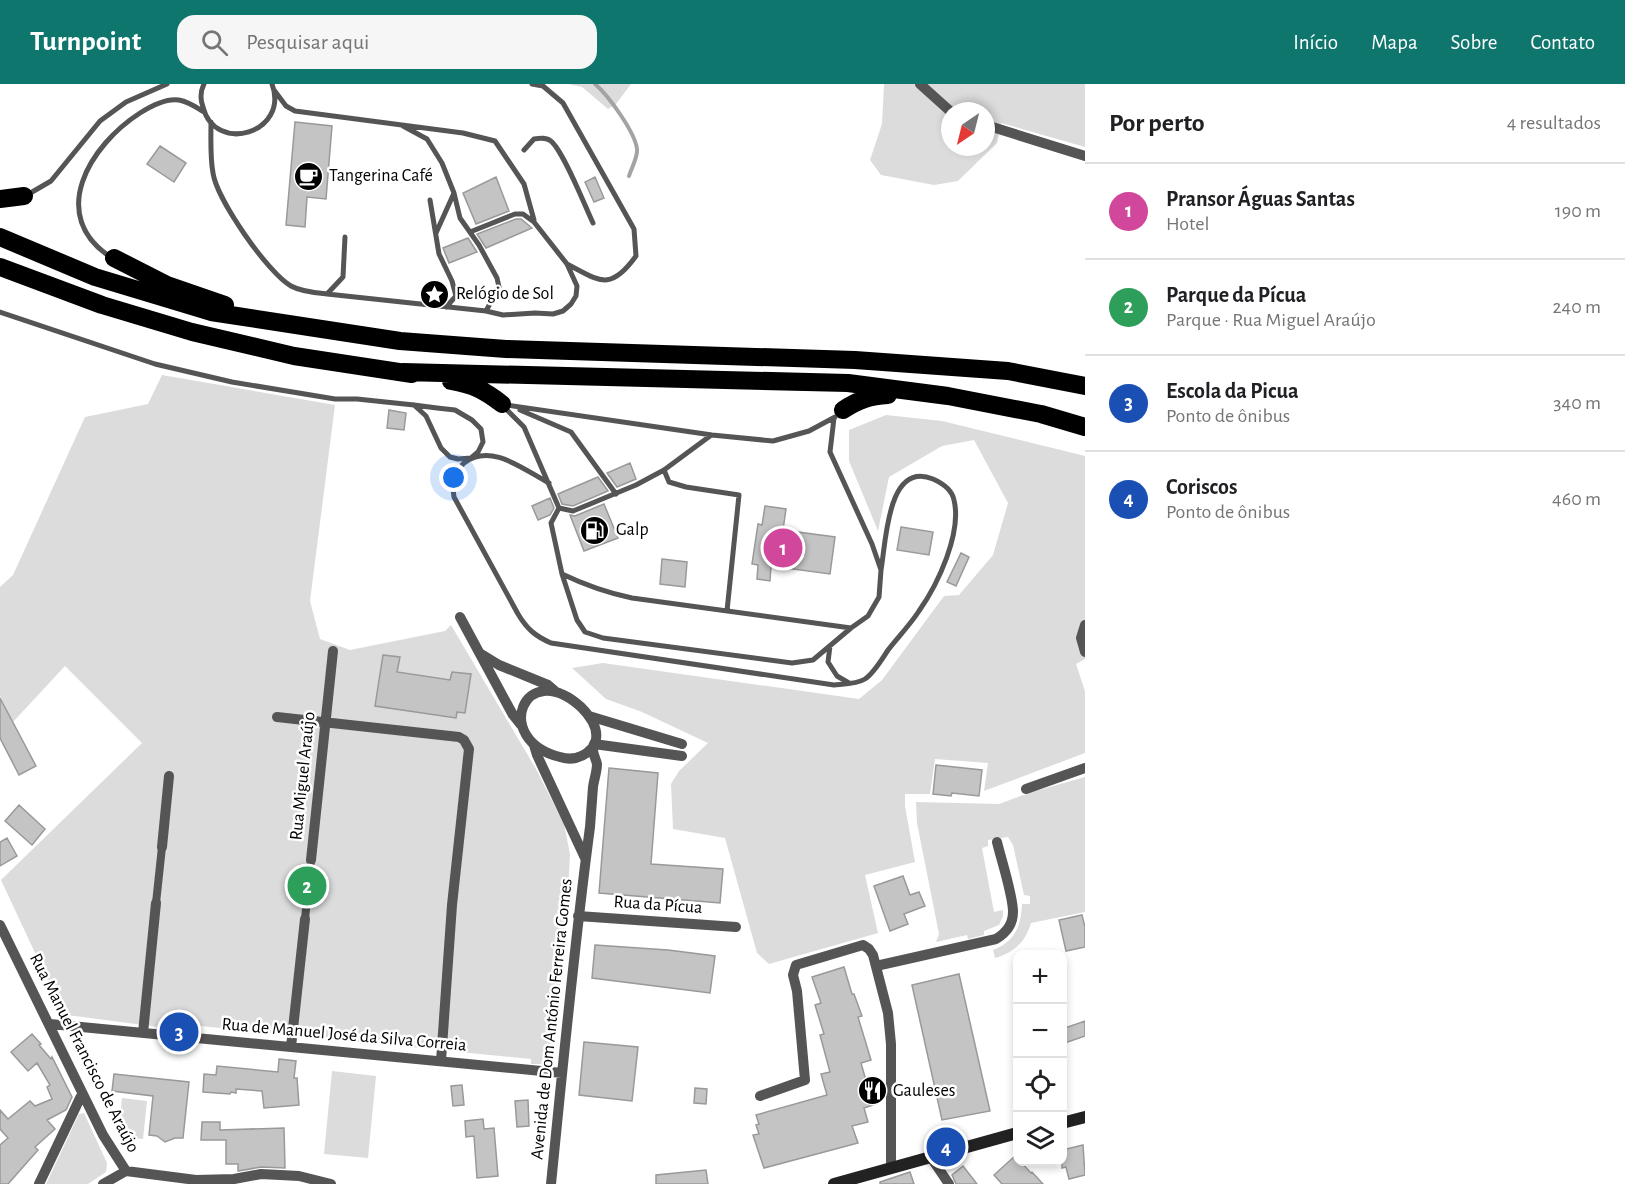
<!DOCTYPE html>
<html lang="pt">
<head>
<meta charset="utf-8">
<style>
	:root { --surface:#fff; --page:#f6f6f6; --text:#202124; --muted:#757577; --line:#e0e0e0; --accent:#0f766e }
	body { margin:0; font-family:"Alegreya Sans",sans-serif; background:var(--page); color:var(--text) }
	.controls { position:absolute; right:18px; bottom:18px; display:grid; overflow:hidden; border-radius:12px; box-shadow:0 3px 9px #0003 }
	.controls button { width:54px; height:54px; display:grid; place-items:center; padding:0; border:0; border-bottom:2px solid var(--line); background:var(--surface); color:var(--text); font:30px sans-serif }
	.compass { position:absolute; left:941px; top:18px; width:54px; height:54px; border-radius:50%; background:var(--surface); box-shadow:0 3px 9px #0003; rotate:215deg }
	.you { position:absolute; left:454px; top:394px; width:21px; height:21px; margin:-15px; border:4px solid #fff; border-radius:50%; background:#1a73e8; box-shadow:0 0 0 9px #1a73e833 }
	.badge { display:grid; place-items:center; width:39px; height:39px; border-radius:50%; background:var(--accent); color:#fff; font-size:20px; font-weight:700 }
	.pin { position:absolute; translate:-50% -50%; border:3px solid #fff; box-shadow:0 2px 6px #0006 }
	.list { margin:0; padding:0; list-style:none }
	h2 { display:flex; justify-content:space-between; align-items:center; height:78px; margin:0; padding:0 24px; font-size:26px }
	h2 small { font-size:20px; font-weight:400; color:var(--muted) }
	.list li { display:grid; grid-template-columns:39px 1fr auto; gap:18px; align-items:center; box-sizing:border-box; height:96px; padding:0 24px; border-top:2px solid var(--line) }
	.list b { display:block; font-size:22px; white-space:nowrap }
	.list p { margin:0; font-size:20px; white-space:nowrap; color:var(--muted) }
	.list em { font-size:20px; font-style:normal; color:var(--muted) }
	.icon { flex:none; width:33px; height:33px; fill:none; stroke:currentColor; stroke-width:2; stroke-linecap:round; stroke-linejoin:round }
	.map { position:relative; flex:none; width:1085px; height:1100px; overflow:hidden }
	header { display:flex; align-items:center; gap:36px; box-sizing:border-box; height:84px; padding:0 30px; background:var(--accent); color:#fff }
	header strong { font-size:28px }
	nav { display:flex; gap:33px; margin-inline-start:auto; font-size:21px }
	.search { width:420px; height:54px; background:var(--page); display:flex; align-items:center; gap:15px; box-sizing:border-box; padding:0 21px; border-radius:18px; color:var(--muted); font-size:22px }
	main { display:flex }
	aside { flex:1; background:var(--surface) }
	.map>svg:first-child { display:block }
	.green { fill:#dcdcdc; fill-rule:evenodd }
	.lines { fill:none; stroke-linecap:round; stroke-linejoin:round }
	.stream { stroke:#a3a3a3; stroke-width:4 }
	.building { fill:#c4c4c4; stroke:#999; stroke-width:1.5 }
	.service { stroke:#555; stroke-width:5 }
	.pedestrian { stroke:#555; stroke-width:8 }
	.minor { stroke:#555; stroke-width:10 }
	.secondary { stroke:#222; stroke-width:12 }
	.motorway { stroke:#000; stroke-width:18 }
	.labels { text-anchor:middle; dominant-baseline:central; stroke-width:5; stroke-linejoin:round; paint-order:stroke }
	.poi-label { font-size:18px; fill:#000; stroke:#fff; text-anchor:start }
	.street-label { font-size:18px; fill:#000; stroke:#fff }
</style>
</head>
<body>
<header>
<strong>Turnpoint</strong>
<div class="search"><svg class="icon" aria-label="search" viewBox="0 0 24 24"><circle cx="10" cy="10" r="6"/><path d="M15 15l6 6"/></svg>Pesquisar aqui</div>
<nav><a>Início</a><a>Mapa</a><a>Sobre</a><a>Contato</a></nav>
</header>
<main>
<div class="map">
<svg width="1085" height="1100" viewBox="0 0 1085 1100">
	<rect width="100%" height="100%" fill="#fff"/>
	<path class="green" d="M568,0h63l-15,20 -8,5 -26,-22z
		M884,0h201v63l-84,-24 -4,20 -39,38 -24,4 -53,-10 -11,-15 12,-36zM950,27h36v36h-36z
		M162,291l173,30 -25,196 10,38 30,11 95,-19 6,-6 85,144 28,55 6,30 -4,78 -15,128 -8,4h-12v-5l-341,-34 -1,6 -122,-16 -9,-13 -57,-122 141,-137 -77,-77 -52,56 -13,-26v-109l13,-12 72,-158 63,-13z
		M886,331l56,6 143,35v203l-9,5 9,27v62l-101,38 4,-28 -53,-4 -5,35h-25v12l10,56 -50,13 13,58 -109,31 -12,-11 -32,-115 -52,-9 -2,-45 8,-13 29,-28 -66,-31 -36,-13 -34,-31 31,-5 256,36 23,-19 62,-84 15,-1 34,-40 15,-52 -34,-63 -32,6 -53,31 -11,54 -29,-70v-31z
		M1085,693v135l-54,11c-6,20 -17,29 -36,35l-2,-8c22,-8 28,-24 29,-46h8v-8l-6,-1 -11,-50 -5,-8 -20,3v6l-6,2 12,64 9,-2v6l-4,9 -15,6v4l-16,4 -1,-4 -31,7 3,-8 -22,-111 -1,-21 83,2 33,-12z
		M332,987l44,5 -8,82 -44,-4z
		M122,1014l25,3 -4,38 -25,-2z
		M84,1029l23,50 -1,9 -18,12h-42l33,-70z"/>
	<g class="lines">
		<path class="stream" d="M595,0c13,11 40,48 42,65 1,8 -6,20 -8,27"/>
	</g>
	<path class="building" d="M295,38l37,4 -6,73 -19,-2 -2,30 -19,-2z
		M160,62l26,17 -12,19 -27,-18z
		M496,93l13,34 -33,13 -13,-31z
		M595,93l9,21 -10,4 -9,-20z
		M516,135h5l11,9 -46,20 -9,-14z
		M468,154l9,14 -28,11 -6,-15z
		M389,326l17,3 -2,17 -17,-2z
		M630,379l6,16 -19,8 -10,-14z
		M598,393l10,14 -35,15 -11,-2 -4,-10z
		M550,414l4,10 -4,7 -12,5 -6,-14z
		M604,420l14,34 -34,13 -14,-36 5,1z
		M765,422l21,3 -3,21 52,7 -5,37 -59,-8 -1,15 -13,-2 1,-14 -6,-1 6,-40 4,1z
		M901,443l32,5 -4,23 -32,-5z
		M961,469l8,4 -13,29 -9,-4z
		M662,475l25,3 -2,25 -25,-3z
		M383,571l17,2 -3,15 53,8 2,-8 19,2 -6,39 -8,-1 -1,6 -81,-12z
		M0,614l36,68 -17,9 -19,-37z
		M936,681l46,5 -3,26 -27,-3 -1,3 -18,-2z
		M609,684l49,5 -7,91 72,5 -3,34 -121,-10z
		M19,721l26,24 -13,16 -27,-24z
		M7,754l10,18 -17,10v-24z
		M903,792l7,19 9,-3 6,14 -21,8 4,10 -18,7 -16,-45z
		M1082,831l3,12v20l-19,4 -7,-31z
		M595,861l73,5 47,6 -5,37 -118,-15z
		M844,883l8,27h2l8,22 -4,1 13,43 -10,3 12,42 -9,3 4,14 -16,4 6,17 -94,25 -11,-33 6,-1 -3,-9 3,-1 -3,-9 71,-20 -6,-21 9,-2 -10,-37 4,-1 -9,-29 6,-2 -9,-26z
		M959,890l31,137 -48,9 -30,-135z
		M1085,937v15l-23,8v-15z
		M32,950l9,10 -2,1 12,14 1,-2 20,40 -6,13 -19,10 8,9 -20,18 3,3 -30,34h-8v-39l8,-7 -8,-9v-19l8,9 22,-18 5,5 17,-7 -5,-12 3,-2 -13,-22 -9,8 -17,-19z
		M584,958l54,5 -6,54 -53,-6z
		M279,975l17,2 -2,17h3l2,27 -35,3 -2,-17 -26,-2v4l-5,-1 -1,2 -27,-2 1,-18 12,1 1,-9 61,6z
		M114,990l75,8 -6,56h-8l-10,4 -8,-6 -8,-1 4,-39 -41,-5z
		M462,1001l2,20 -11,1 -2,-20z
		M695,1004l12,1 -1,15 -12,-1z
		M528,1016l1,26 -12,1 -2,-26z
		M483,1035l1,10 10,-1 4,48 -21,2 -3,-42 -8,1 -1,-16z
		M202,1038h18v8l64,-2 1,40 -24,-1 -23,4v-7h-12v-24h-25z
		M1083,1061l2,30 -16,4 -3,-12 -4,1v-18z
		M1015,1072l2,5h3l11,12 1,-1 11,12h-41l-8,-9z
		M963,1082l14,18h-21l-4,-9z
		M706,1086l2,14h-52v-9z
		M910,1088l4,12h-34v-2z"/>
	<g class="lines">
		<path class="service" d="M204,0c-4,8 -4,15 -1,23 12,48 87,26 69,-23
			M532,0l11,2 20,17 71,126 2,27c-26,36 -36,25 -69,8
			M274,6l12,16 9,5 168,22 32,8 29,43 10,36
			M211,38c0,17 -1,35 2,51 4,27 55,100 78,113 11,6 25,7 36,8l16,-17 2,-40
			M403,42l24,13 15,24 12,30 6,25 19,27 18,33 2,9 -13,24
			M524,66l10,-11c6,-1 13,-2 18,3 13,13 32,62 41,81
			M27,111l24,-14 49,-60 26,-19 41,-18
			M430,116l9,54 13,27 4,15 -10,11
			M436,149l18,-40
			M112,174c-66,-42 -22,-113 28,-145 11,-7 26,-15 39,-13 10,2 17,7 25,12
			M327,210l159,17 17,4 32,-2 18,1 10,-3 8,-7 5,-8 1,-10 -10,-22 -33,-42 -11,-8h-8l-45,18
			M0,228l155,52 77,18 103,17h22l57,6 23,3 18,2 17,10 9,9 2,13 -5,10 -7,6 -13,1 -8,-2 -9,-9 -15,-32 -12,-11
			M506,321l206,30 61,6 36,-10 26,-14
			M503,322l21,21 35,81
			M520,326l51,22 45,62
			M664,386l5,12 17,5 53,8 -12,116
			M549,399c-25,-13 -58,-41 -85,-20 -11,9 -12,21 -10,34l64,117c9,15 17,22 33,29l283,42c10,-1 23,-1 31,-6 9,-6 17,-20 23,-29 10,-13 22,-25 31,-39 19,-27 43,-78 35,-111 -2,-10 -12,-17 -21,-21 -46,-19 -47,64 -52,91
			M559,424l-8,15 11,51c23,11 46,19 70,24l219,30 17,-12 11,-19 2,-27 -9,-26 -42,-92 4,-34
			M559,424l14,3 63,-26 28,-15 46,-34
			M562,490l15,46 8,12 18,6 189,25 21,-3 38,-32
			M830,562l-2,16 9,14 12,7"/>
		<path class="pedestrian" d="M156,819l6,-56
			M305,835l6,-59"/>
		<path class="minor" d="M920,0l30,27
			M986,41l99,31
			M460,533l53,98 8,10
			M1085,541l-4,13 4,14
			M481,570l18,11 49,20 7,6
			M589,632l93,28
			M277,633l182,20 5,3 5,9 -17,156 -11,156
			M594,660l88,12
			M534,661l3,10 48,103
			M1026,705l59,-21
			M162,763l7,-71
			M311,776l22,-209
			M578,832l158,11
			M0,841l103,210 23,36 70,9 38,-1 27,-5 38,2 32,8
			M876,882l120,-27c10,-6 17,-15 17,-27 0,-17 -12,-53 -16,-70
			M50,940l512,49
			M143,949l13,-130
			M291,963l14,-128
			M760,1012l45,-16 -8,-89 -4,-16 3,-10 67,-20 6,4 4,6 15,58 3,31v124
			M930,1072l19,28
			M39,1100l43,-90
			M103,1100l23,-13
			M551,1100c12,-119 23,-238 39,-357 1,-13 2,-27 3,-40 1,-8 4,-15 4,-23 -1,-5 -5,-11 -4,-17 0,-3 3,-5 3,-8 2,-12 -7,-24 -15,-32 -57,-51 -90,33 -21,50 13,4 23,1 32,-9"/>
		<path class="secondary" d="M1062,1039l23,-6
			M834,1100l183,-51"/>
		<path class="motorway" d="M0,115l24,-3
			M0,153l95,40 116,35 189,29 106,8 349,11 153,11 77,15
			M114,174l53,27 58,20
			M0,183l102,38 90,27 102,24 118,18
			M403,288l445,11 100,13 93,18 44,13
			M451,297c23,4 33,9 51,23
			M843,326c15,-10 27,-14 45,-15"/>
	</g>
	<defs>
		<symbol id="cafe-disc" viewBox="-11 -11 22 22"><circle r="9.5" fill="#000" stroke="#fff"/><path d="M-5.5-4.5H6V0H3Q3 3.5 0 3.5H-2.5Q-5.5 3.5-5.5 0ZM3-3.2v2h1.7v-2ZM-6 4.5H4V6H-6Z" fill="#fff"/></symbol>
		<symbol id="sight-disc" viewBox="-11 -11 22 22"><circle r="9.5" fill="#000" stroke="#fff"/><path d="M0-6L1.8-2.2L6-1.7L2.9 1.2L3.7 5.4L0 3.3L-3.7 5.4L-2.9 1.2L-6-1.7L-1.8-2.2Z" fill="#fff"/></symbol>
		<symbol id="fuel-disc" viewBox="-11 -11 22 22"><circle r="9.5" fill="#000" stroke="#fff"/><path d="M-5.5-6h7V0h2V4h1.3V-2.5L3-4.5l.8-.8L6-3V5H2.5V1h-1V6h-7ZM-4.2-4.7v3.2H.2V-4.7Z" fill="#fff"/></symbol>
		<symbol id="restaurant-disc" viewBox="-11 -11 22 22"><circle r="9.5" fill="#000" stroke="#fff"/><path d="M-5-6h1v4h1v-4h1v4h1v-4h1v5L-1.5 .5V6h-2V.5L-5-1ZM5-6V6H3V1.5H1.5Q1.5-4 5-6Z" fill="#fff"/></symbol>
	</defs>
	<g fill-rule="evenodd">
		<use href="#cafe-disc" x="292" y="76" width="33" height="33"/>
		<use href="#sight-disc" x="418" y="194" width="33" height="33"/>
		<use href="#fuel-disc" x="578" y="430" width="33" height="33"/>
		<use href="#restaurant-disc" x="856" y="990" width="33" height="33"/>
	</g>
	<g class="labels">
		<g class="poi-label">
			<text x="329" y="92">Tangerina Café</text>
			<text x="456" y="210">Relógio de Sol</text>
			<text x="616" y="446">Galp</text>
			<text x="893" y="1007">Gauleses</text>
		</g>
		<g class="street-label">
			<text transform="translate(303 692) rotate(-84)">Rua Miguel Araújo</text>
			<text transform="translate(658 821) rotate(4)">Rua da Pícua</text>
			<text transform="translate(552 935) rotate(-84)">Avenida de Dom António Ferreira Gomes</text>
			<text transform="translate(344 951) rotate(5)">Rua de Manuel José da Silva Correia</text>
			<text transform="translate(84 969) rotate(63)">Rua Manuel Francisco de Araújo</text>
		</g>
	</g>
</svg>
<div class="controls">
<button>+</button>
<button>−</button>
<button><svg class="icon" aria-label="locate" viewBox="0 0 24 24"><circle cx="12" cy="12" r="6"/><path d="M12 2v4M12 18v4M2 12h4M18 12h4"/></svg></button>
<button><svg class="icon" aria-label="layers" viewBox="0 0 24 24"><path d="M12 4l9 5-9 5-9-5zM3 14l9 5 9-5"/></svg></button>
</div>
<svg class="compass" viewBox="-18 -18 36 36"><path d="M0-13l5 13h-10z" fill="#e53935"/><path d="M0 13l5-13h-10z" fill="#757577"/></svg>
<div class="you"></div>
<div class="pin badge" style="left:783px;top:464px;background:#d1479c">1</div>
<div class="pin badge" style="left:307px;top:802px;background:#2e9e5b">2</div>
<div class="pin badge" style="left:179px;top:948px;background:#1a4fb4">3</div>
<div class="pin badge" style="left:946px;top:1063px;background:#1a4fb4">4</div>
</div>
<aside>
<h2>Por perto<small>4 resultados</small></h2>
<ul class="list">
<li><span class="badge" style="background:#d1479c">1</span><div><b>Pransor Águas Santas</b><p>Hotel</p></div><em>190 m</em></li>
<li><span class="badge" style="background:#2e9e5b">2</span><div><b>Parque da Pícua</b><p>Parque · Rua Miguel Araújo</p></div><em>240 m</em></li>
<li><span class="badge" style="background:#1a4fb4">3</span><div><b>Escola da Picua</b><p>Ponto de ônibus</p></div><em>340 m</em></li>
<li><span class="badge" style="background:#1a4fb4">4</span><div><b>Coriscos</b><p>Ponto de ônibus</p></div><em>460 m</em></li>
</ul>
</aside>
</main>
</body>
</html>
